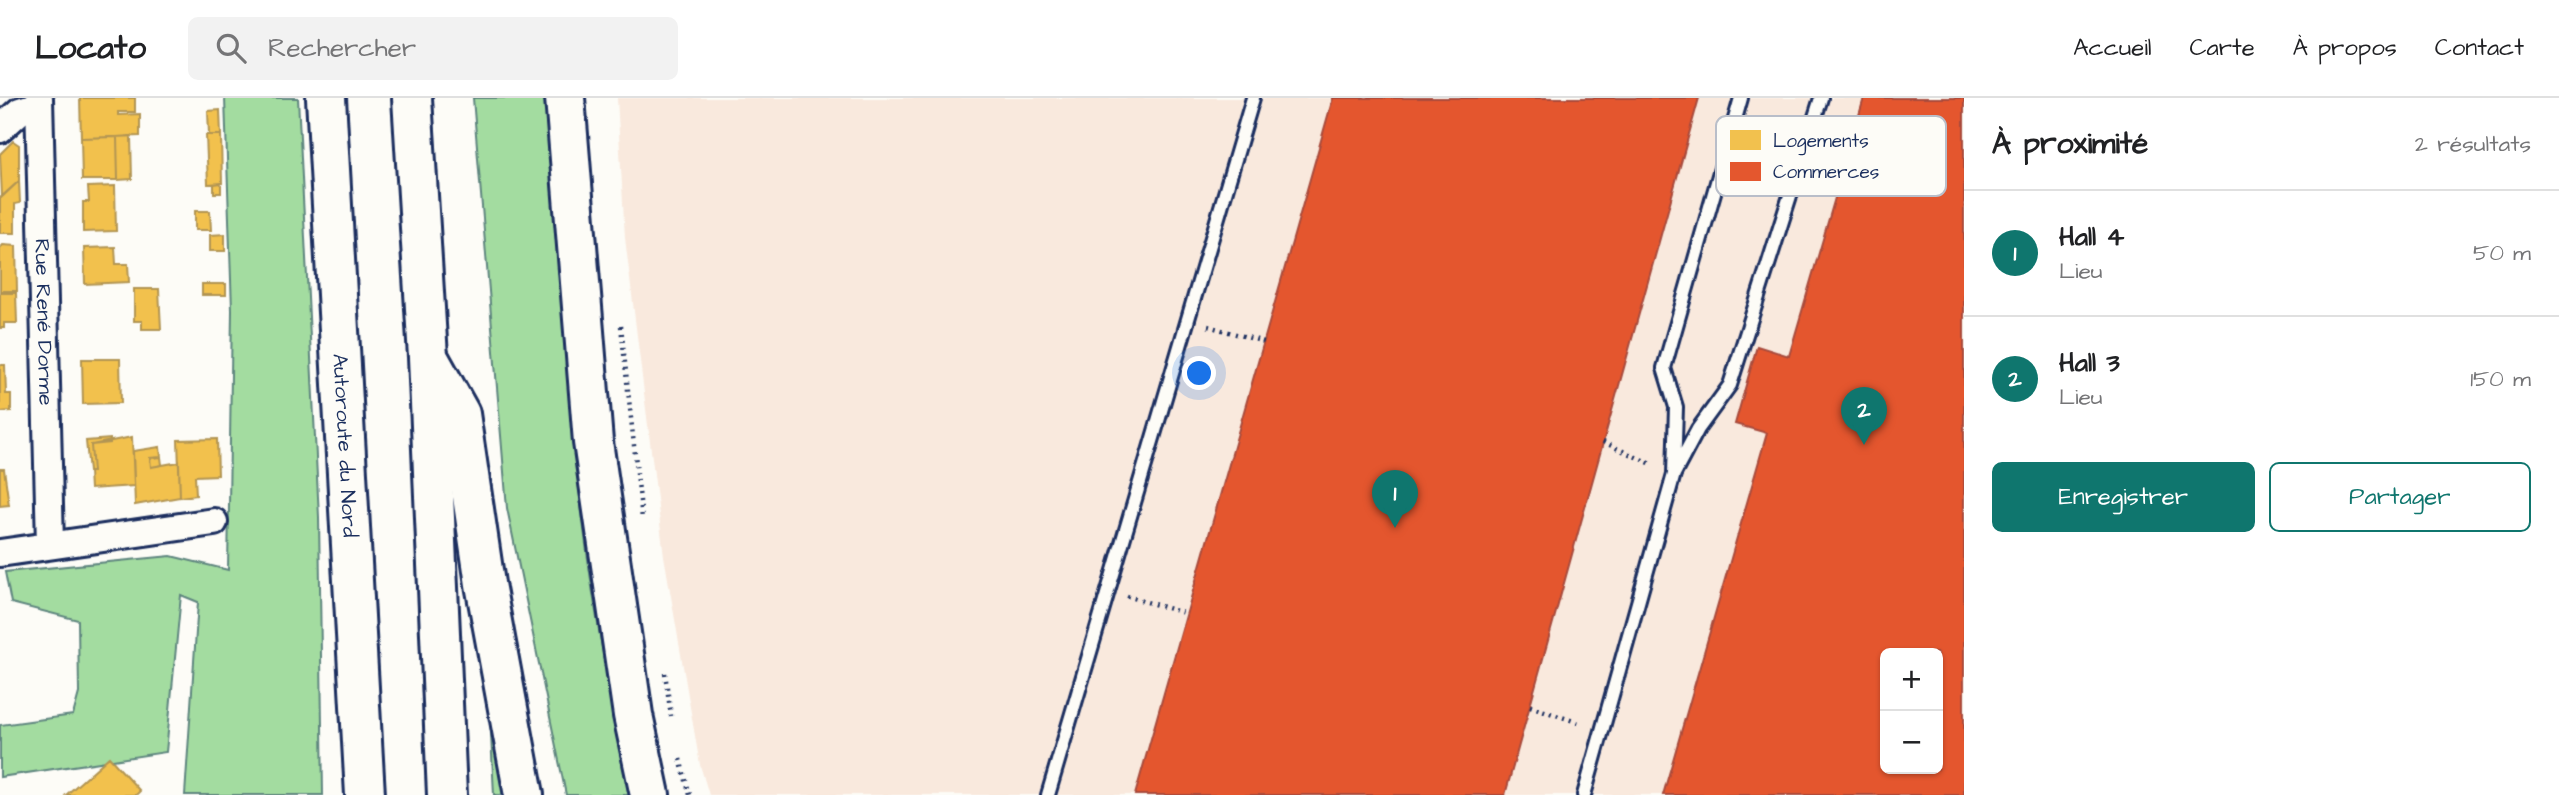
<!DOCTYPE html>
<html lang="fr">
<head>
<meta charset="utf-8">
<style>
	:root { --surface:#fff; --page:#f2f2f2; --text:#202124; --muted:#757577; --line:#e0e0e0; --accent:#0f766e }
	body { margin:0; font-family:"Architects Daughter",sans-serif; background:var(--page); color:var(--text) }
	.controls { position:absolute; right:21px; bottom:21px; display:grid; overflow:hidden; border-radius:10px; box-shadow:0 2px 5px #0004 }
	.controls button { width:63px; height:63px; display:grid; place-items:center; padding:0; border:0; border-bottom:2px solid var(--line); background:var(--surface); color:var(--text); font:35px sans-serif }
	.you { position:absolute; left:1200px; top:276px; width:24px; height:24px; margin:-18px; border:5px solid #fff; border-radius:50%; background:#1a73e8; box-shadow:0 0 0 10px #1a73e833 }
	.badge { display:grid; place-items:center; width:46px; height:46px; border-radius:50%; background:var(--accent); color:#fff; font-size:23px; font-weight:700 }
	.pin { position:absolute; translate:-50% -58px; filter:drop-shadow(0 2px 4px #0008) }
	.pin::after { content:''; position:absolute; top:37px; width:24px; height:21px; background:inherit; clip-path:polygon(0 0,100% 0,50% 100%) }
	.list { margin:0; padding:0; list-style:none }
	h2 { display:flex; justify-content:space-between; align-items:center; height:91px; margin:0; padding:0 28px; font-size:30px }
	h2 small { font-size:23px; font-weight:400; color:var(--muted) }
	.list li { display:grid; grid-template-columns:46px 1fr auto; gap:21px; align-items:center; box-sizing:border-box; height:126px; padding:0 28px; border-top:2px solid var(--line) }
	.list b { display:block; font-size:26px; white-space:nowrap }
	.list p { margin:0; font-size:23px; white-space:nowrap; color:var(--muted) }
	.list em { font-size:23px; font-style:normal; color:var(--muted) }
	.actions { display:flex; gap:14px; padding:21px 28px }
	.actions a { flex:1; padding:16px 0; border:2px solid var(--accent); border-radius:10px; text-align:center; font-size:24px; color:var(--accent) }
	.actions .main { background:var(--accent); color:#fff }
	.icon { flex:none; width:38px; height:38px; fill:none; stroke:currentColor; stroke-width:2; stroke-linecap:round; stroke-linejoin:round }
	.map { position:relative; flex:none; width:1964px; height:697px; overflow:hidden }
	header { display:flex; align-items:center; gap:42px; box-sizing:border-box; height:98px; padding:0 35px; background:var(--surface); border-bottom:2px solid var(--line) }
	header strong { font-size:33px }
	nav { display:flex; gap:38px; margin-inline-start:auto; font-size:24px }
	.search { width:490px; height:63px; background:var(--page); display:flex; align-items:center; gap:18px; box-sizing:border-box; padding:0 24px; border-radius:10px; color:var(--muted); font-size:26px }
	main { display:flex }
	aside { flex:1; background:var(--surface) }
	.map>svg:first-child { display:block }
	.built { fill:#f9e9dd; fill-rule:evenodd }
	.green { fill:#a3dca0; stroke:#5f867f; stroke-width:2 }
	.homes { fill:#f2c14e; stroke:#b29553; stroke-width:2 }
	.shops { fill:#e4572e; stroke:#a84b3c; stroke-width:2; fill-rule:evenodd }
	.lines { fill:none; stroke-linecap:round; stroke-linejoin:round }
	.lane-casing { stroke:#1b2f5e; stroke-width:18 }
	.street-casing { stroke:#1b2f5e; stroke-width:32 }
	.primary-casing { stroke:#1b2f5e; stroke-width:44 }
	.highway-casing { stroke:#1b2f5e; stroke-width:44 }
	.path { stroke:#1b2f5e; stroke-width:4.5; stroke-dasharray:2 5; stroke-linecap:butt }
	.lane { stroke:#fdfcf7; stroke-width:12 }
	.street { stroke:#fdfcf7; stroke-width:26 }
	.primary { stroke:#fdfcf7; stroke-width:38 }
	.highway { stroke:#fdfcf7; stroke-width:38 }
	.labels { text-anchor:middle; dominant-baseline:central; stroke-width:7; stroke-linejoin:round; paint-order:stroke }
	.street-label { font-size:21px; fill:#1b2f5e; stroke:#fdfcf7 }
	.key { fill:#fdfcf7; stroke:#b9bec9; stroke-width:2 }
	.key-label { font-size:19px; fill:#1b2f5e }
</style>
</head>
<body>
<header>
<strong>Locato</strong>
<div class="search"><svg class="icon" aria-label="search" viewBox="0 0 24 24"><circle cx="10" cy="10" r="6"/><path d="M15 15l6 6"/></svg>Rechercher</div>
<nav><a>Accueil</a><a>Carte</a><a>À propos</a><a>Contact</a></nav>
</header>
<main>
<div class="map">
<svg width="1964" height="697" viewBox="0 0 1964 697">
	<rect width="100%" height="100%" fill="#fdfcf7"/>
	<filter id="ink" filterUnits="userSpaceOnUse"><feTurbulence type="fractalNoise" baseFrequency=".0143" numOctaves="2"/><feDisplacementMap in="SourceGraphic" scale="14" xChannelSelector="R" yChannelSelector="G"/><feConvolveMatrix kernelMatrix="1 2 1 2 8 2 1 2 1" color-interpolation-filters="sRGB"/></filter>
	<g filter="url(#ink)">
		<path class="built" d="M617,0h1347v697h-1255l-9,-30 -36,-209 -39,-318zM1885,555h53v116h-53z"/>
		<path class="green" d="M225,0h73l21,419 4,278h-138l13,-193 -17,-7 -15,157 -166,25v-52l73,-10 6,-22 -1,-73 -67,-17 -6,-31 166,-16 57,14 4,-260z
			M473,0h73c20,232 27,471 89,697h-69l-59,-287z
			M487,555l23,142h-16z"/>
		<path class="homes" d="M80,0h55v14h-17v3l22,-1v22l-59,2z
			M220,12l1,25h-12l-1,-24z
			M206,37h15l1,48 -14,1z
			M131,38l1,43 -14,1 -1,-43z
			M117,39l1,43h-36l-1,-42z
			M13,43l6,4v36l-17,16 -2,-43z
			M19,83l1,22 -5,1v29h-15v-35z
			M221,85v10h-7v-9z
			M115,88l1,45 -33,1v-30h6l-1,-15z
			M195,113h15l1,19h-16z
			M225,136v17h-15v-16z
			M3,147l13,1 1,45h-17v-43z
			M115,149l1,17h12l1,18 -44,2 -1,-36z
			M202,186h24v11h-24z
			M134,191h25l2,40h-19v-8h-8z
			M0,195h16l1,30h-13v5h-4z
			M82,261h38l1,44 -38,1z
			M0,267h5l1,29h5v17l-11,1z
			M132,339l2,49 -44,3 -1,-17h4l-2,-27z
			M110,341v4l-19,2 2,27h-4l-3,-31z
			M217,341l1,36 -23,1 1,19 -16,2 -2,-57z
			M160,349l1,10 -11,1 1,9 28,-5 1,35 -45,8 -2,-54z
			M161,359l1,8 -11,2 -1,-9z
			M0,371h4l5,36 -9,1z
			M109,659l31,34 -4,4h-70z"/>
		<path class="shops" d="M1333,0h366l-194,697h-370z
			M1864,0h100v697h-301l104,-362 -32,-9 22,-78 32,10zM1885,555h53v116h-53z"/>
		<g class="lines">
			<defs>
				<path id="lane" d="M1674,376l2,-67 -12,-39 77,-270
					M1048,697l205,-697
					M1584,697l90,-321 24,-45 32,-44 91,-287"/>
				<g id="street">
					<path id="s1" d="M39,0l11,447"/>
					<path d="M0,31l20,-18 19,-6"/>
					<path d="M0,455l214,-31"/>
				</g>
				<path id="primary" d="M565,0l28,344 40,273 17,80"/>
				<g id="highway">
					<path id="s2" d="M326,0l39,697"/>
					<path d="M412,0l16,259 19,438"/>
					<path d="M431,264l29,52 25,170 39,211"/>
				</g>
			</defs>
			<use href="#lane" class="lane-casing"/>
			<use href="#street" class="street-casing"/>
			<use href="#primary" class="primary-casing"/>
			<use href="#highway" class="highway-casing"/>
			<path class="path" d="M621,228l21,193
				M1208,228l56,16
				M1603,344l51,23
				M1127,498l60,18
				M665,575l6,43
				M1530,608l52,18
				M680,661l10,36"/>
			<use href="#lane" class="lane"/>
			<use href="#street" class="street"/>
			<use href="#primary" class="primary"/>
			<use href="#highway" class="highway"/>
		</g>
	</g>
	<g class="labels">
		<g class="street-label">
			<text stroke="none"><textPath href="#s1" startOffset="224">Rue René Dorme</textPath></text>
			<text stroke="none"><textPath href="#s2" startOffset="348">Autoroute du Nord</textPath></text>
		</g>
	</g>
	<rect x="1716" y="18" width="230" height="80" rx="10" class="key"/>
	<rect x="1730" y="32" width="31" height="20" fill="#f2c14e"/>
	<rect x="1730" y="64" width="31" height="19" fill="#e4572e"/>
	<g class="key-label">
		<text x="1773" y="49">Logements</text>
		<text x="1773" y="80">Commerces</text>
	</g>
</svg>
<div class="controls">
<button>+</button>
<button>−</button>
</div>
<div class="you"></div>
<div class="pin badge" style="left:1395px;top:430px">1</div>
<div class="pin badge" style="left:1864px;top:347px">2</div>
</div>
<aside>
<h2>À proximité<small>2 résultats</small></h2>
<ul class="list">
<li><span class="badge">1</span><div><b>Hall 4</b><p>Lieu</p></div><em>50 m</em></li>
<li><span class="badge">2</span><div><b>Hall 3</b><p>Lieu</p></div><em>150 m</em></li>
</ul>
<div class="actions"><a class="main">Enregistrer</a><a>Partager</a></div>
</aside>
</main>
</body>
</html>
